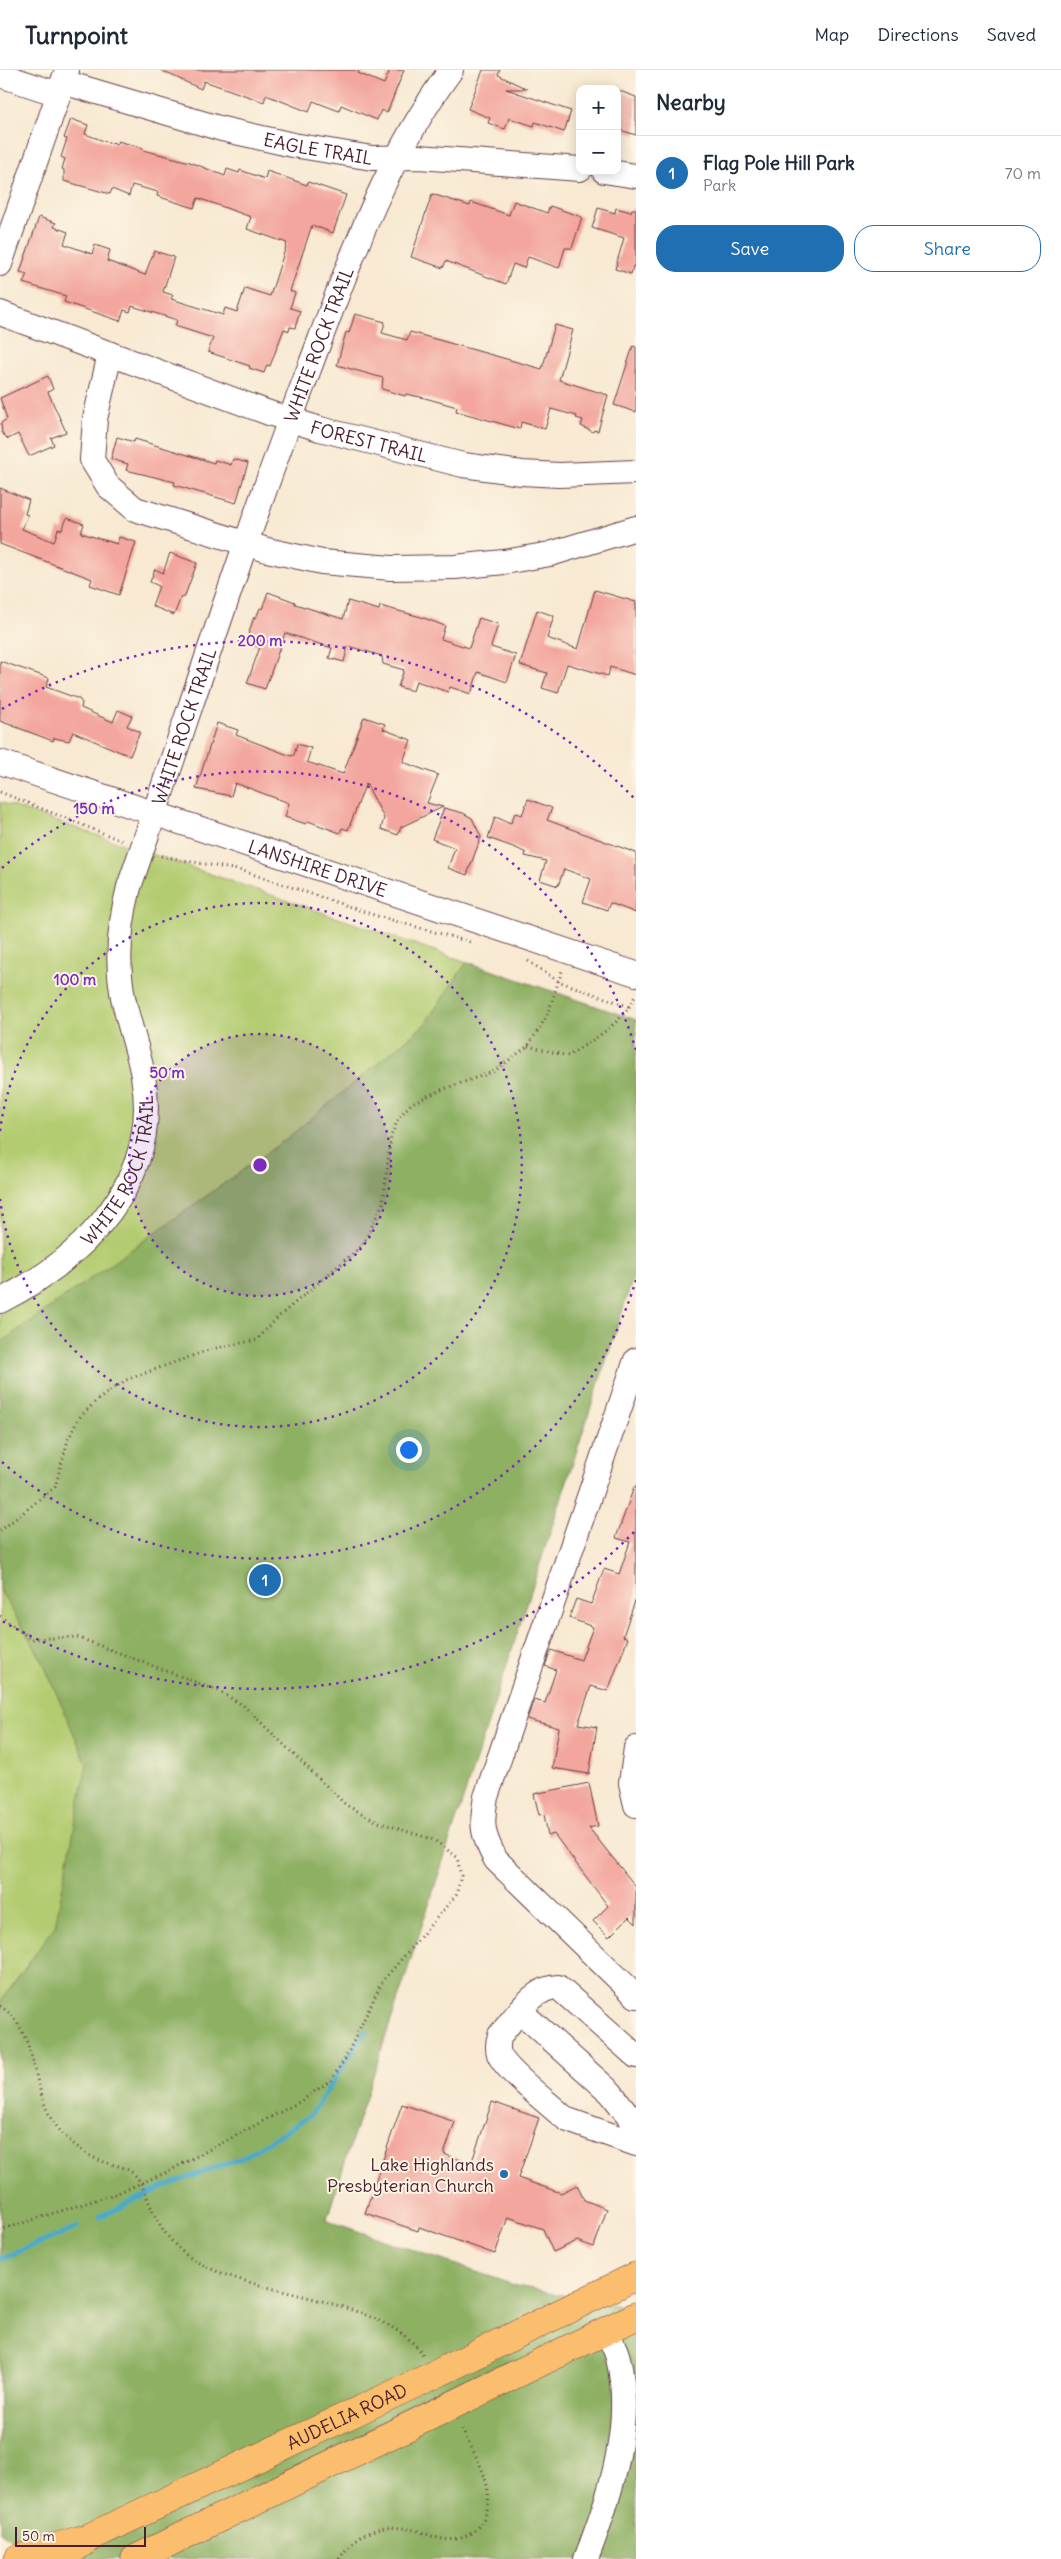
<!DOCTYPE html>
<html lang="en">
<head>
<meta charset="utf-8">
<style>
	:root { --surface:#fff; --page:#f6f6f7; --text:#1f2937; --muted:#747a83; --line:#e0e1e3; --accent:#1f6fb2 }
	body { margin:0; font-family:Delius,sans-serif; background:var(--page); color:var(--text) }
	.controls { position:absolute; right:15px; top:15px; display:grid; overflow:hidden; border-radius:10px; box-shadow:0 2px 12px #0003 }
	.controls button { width:45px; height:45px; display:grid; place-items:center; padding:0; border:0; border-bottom:1px solid var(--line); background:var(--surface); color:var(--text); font:25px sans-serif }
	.scale { position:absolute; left:15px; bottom:12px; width:131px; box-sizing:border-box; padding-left:5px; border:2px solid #4a1f2b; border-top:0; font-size:14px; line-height:18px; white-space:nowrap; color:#4a1f2b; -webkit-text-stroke:4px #fcf5e5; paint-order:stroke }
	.you { position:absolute; left:408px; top:1379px; width:18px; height:18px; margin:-12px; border:4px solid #fff; border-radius:50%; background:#1a73e8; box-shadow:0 0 0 8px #1a73e833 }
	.badge { display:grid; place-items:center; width:32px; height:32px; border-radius:50%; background:var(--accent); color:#fff; font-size:16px; font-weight:700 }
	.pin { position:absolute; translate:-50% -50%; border:2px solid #fff; box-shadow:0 1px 5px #0006 }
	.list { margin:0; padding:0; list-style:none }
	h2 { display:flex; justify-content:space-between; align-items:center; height:65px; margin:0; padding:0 20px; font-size:21px }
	h2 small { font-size:16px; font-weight:400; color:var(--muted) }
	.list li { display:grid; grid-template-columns:32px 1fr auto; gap:15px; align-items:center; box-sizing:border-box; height:75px; padding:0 20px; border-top:1px solid var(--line) }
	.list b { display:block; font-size:19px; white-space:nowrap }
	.list p { margin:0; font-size:16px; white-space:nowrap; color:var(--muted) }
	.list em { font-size:16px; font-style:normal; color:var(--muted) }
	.actions { display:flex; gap:10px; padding:15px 20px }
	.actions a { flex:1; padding:11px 0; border:1px solid var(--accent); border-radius:20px; text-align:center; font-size:18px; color:var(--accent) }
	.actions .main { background:var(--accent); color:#fff }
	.map { position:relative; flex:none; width:636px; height:2489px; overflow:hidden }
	header { display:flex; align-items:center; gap:30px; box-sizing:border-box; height:70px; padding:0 25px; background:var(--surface); border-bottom:1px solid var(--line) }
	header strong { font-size:24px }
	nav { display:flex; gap:28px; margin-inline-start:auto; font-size:18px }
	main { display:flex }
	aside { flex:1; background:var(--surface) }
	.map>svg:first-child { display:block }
	.green { fill:#b3cc71; stroke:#7e764e }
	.forest { fill:#8eb063; stroke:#6c6847 }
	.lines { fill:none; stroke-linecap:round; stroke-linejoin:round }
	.stream { stroke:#4aaac9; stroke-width:5 }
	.building { fill:#f3a69d }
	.minor-casing { stroke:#643d44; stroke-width:26 }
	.major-casing { stroke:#643d44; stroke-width:29 }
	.path { stroke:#643d44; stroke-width:3; stroke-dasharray:1 4; stroke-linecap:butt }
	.minor { stroke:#fff; stroke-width:24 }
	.major { stroke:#fbbd6e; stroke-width:28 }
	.ring { fill:none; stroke:#7b2cbf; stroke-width:2.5; stroke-dasharray:2.5 5 }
	.poi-dot { fill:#1f6fb2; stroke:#fcf5e5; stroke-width:2 }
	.labels { text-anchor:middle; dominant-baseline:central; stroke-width:4; stroke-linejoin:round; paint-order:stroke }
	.street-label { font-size:18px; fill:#4a1f2b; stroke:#fcf5e5 }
	.poi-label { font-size:18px; fill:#4a1f2b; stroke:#fcf5e5; text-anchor:end }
	.centre { fill:#7b2cbf; stroke:#fcf5e5; stroke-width:2.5 }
	.ring-label { font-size:15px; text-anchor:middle; font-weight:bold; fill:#7b2cbf; stroke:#fcf5e5; stroke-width:4; stroke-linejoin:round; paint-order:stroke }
</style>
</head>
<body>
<header>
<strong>Turnpoint</strong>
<nav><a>Map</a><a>Directions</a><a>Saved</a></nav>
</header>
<main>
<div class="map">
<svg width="636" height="2489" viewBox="0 0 636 2489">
	<rect width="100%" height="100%" fill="#fcf5e5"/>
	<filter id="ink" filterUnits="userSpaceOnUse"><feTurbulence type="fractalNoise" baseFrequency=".02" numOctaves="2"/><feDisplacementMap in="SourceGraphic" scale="10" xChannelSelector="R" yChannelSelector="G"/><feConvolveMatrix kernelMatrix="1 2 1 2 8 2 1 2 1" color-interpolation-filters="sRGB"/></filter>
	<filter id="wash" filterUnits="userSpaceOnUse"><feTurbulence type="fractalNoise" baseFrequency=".0096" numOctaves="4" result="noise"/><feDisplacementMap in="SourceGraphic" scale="20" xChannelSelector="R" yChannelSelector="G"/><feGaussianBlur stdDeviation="1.12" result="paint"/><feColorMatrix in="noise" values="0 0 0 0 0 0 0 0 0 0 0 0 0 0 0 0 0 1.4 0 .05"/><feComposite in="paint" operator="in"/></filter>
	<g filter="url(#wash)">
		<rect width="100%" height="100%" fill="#f8e9d2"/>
		<path class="green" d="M0,732l636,218 -210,877 -157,510 -269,113z"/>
		<path class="forest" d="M467,892l169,58v249l-310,951 191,66 119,23v250h-598l-38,-28v-528l55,-77 32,-162 -45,-104 -42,-70v-247l285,-203 139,-115z"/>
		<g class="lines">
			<path class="stream" d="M100,2147l63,-30 79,-29 69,-43 55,-84
				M0,2189l77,-31"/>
		</g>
		<g id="blocks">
			<path class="building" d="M160,0h200l-2,3 26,11 6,-14h14l-17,43 -6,-3 -4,10 -36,-15 -2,6 -26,-10 -4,11 -43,-17 -2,7 -60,-21 -3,8z
				M483,0h17l-2,5 29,14h-21l65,22 -7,21 -29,-10 -1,4 -25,-8 -4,11 -17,-6 2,-5 -22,-9z
				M617,20l19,7v38l-19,-6z
				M71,49l17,6 -3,9 27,10v-2l5,2 1,-3 25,7v2l47,12 35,14 2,-7 12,4 1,-3 25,9 2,-8 40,14 1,-3 38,13 -13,38 -21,-8 -22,66 5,2 -5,15 10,3 -5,17 -5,-1 -1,4 -5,-2 -14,37 -3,-1 -3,8 -15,-5 1,-2 -42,-14 5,-14 -38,-12 2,-6 -45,-14 -2,6 -6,-2 -4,11 -56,-19 2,-6 -43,-13 4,-9 -7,-2 19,-55 17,6 -2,4 14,5 -4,12 28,10 3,-9 15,5 -3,11 38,14 9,-24 20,6 -11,35 10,3 -2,4 52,16 2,-7 12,4 8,-24 25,8 17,-53 -40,-14 4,-12 -53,-19 -4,10 -37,-12 1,-4 -26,-7 -3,11 -17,-7 -2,5 -46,-13v-11l-2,-1 3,-10 -4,-2 6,-18 -3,-1z
				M432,124l38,12 1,-4 38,13 5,-14 33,12 3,-7 32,11 -10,31h-7l-6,20 -31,-11 -4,11 -11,-4 -7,20 -60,-23 -3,7 -32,-11z
				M598,138l17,5 1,-5 15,4 1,-3h4v58l-3,-1 -2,8 -16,-5 9,-31 -32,-10z
				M355,244l30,8 -3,11 25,7 3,-8 132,37 13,-44 18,5 -14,50 49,15 -10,36 -4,-1 -1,2 -12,-6 2,-6 -7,-2 1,-2 -26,-7 -6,20 -24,-7 -1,7 -64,-18 1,-4 -32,-9 -19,-4 -1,2 -23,-7 1,-11 -46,-13 9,-33 3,1z
				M633,276l3,1v65l-22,-7z
				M48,306l5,13 -5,3 18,40 -15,6 3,7 -25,11 -11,-22 -10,5 -6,-6 -1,-10 6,-4 -7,-21z
				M117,367l17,5 1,-3 79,24 1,-3 16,5 2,-6 15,4 -12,40 -62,-18 1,-3 -49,-12 2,-6 -17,-5z
				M0,418l29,12 -4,14 3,1 -6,14 32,13 4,-13 4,1 5,-12 17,6 -3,9 36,11 2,-7 17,5 -17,53 -29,-10 2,-6 -92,-35z
				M170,483l27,10 -13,35 -3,-1 -7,18 -22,-9 7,-20 -9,-4 5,-13 8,4z
				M595,520l41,12v73l-26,-8 -2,9 -41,-12 -9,29 -16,-5 5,-15 -27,-8 17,-55 17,6 -7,22 31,11z
				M268,522l27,10v2l48,15 5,-18 31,9 1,-4 41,11 24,9 -4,13 28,9 10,-30 19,6 -7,23 25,8 -9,27 -29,-10 -7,22 -21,-7 -2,5 -32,-11 -3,10 -15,-4 6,-17 -21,-6 -1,-8 -34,-10 -4,16 -15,-4 3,-10 -47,-15 -20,56 -18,-6 13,-36 -14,-5 8,-25 2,1 4,-10 2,1z
				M0,591l49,17 -3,9 33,12 3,4 -1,5 32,14 5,-12 14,6 -5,10 13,6 -10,24 -57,-24 -4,9 -15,-3 -1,3 -53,-20z
				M364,647l21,7 -2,5 28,11 -8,22 35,13 -11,28 16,4 -42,20 -3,8 -17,-6 3,-11 -18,-35 -18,47 -6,-2 -2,5 -32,-12 -2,3 -21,-7 4,-14 -54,-20 -4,13 -35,-7 21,-66 21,7 -2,5 55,21 3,-1 3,-11 14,4 -4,14 36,12z
				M528,729l24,9 -5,12 89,33v60l-26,-10 -3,7 -24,-8 8,-23 -27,-10 -6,17 -18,-6 6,-19 -21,-5 1,-3 -10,-5 -28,-10 7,-21 16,6 4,-10 7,2z
				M444,738l19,5 9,5 9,19 -14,38 -19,-7 7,-20 -23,-9z
				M634,1417h2v111l-13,38 5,2 -20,53 -17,-5 -13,38 19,3 -8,47 -37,-6 7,-40 -32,-9 7,-19 11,3 11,-33 -11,-4 6,-16 30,10 12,-33 -24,-9 7,-19 15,5 13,-35 15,5 11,-32 -14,-4z
				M589,1713l9,43 -9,2 47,59v37l-7,-7 -20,20 -16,-16 15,-15 -54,-72 -6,2 -4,-22 -5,1 -5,-21z
				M492,2032l47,16 -21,60 43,15 16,-8 7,15 23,9 -13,38 -17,-6 -24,11 -10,-23 -35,-12 -13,37 -76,-27 -1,4 -53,-18 37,-109 53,18 -11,32 27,10z"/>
		</g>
	</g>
	<g filter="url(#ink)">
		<use href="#blocks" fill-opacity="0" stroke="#643d44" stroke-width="1"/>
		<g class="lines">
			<defs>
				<g id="minor">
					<path d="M0,5l58,19"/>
					<path id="s1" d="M63,12l159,47 71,16 79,13 47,-1 161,12"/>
					<path d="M604,101l32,5"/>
					<path d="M0,194l67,-194"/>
					<path id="s2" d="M0,243l269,100 51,16 143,36 59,8 37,2 77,-3"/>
					<path d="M110,284l-15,65 -3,41 16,26 27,23 132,41 55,12 69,6 64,-1 49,-5 46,-8 86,-26"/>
					<path id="s3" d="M0,692l636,212"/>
					<path id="s4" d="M0,1231c85,-43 162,-122 143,-225 -5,-28 -16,-56 -21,-84 -6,-36 -2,-70 7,-105 60,-173 115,-347 180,-518 39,-103 76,-210 142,-299"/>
					<path d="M636,1290l-150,437c-5,27 -4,38 10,63l140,136"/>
					<path d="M636,1678l-5,35 5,22"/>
					<path d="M521,1942l90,81 21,27 2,23"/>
					<path d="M636,1986l-78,-69c-25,0 -42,30 -58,48 -2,6 -3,12 -1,19 6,16 48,48 62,61l7,5 68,24"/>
					<path d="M586,2489c24,-62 48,-134 32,-201 -2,-9 -8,-19 -12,-28"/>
				</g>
				<g id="major">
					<path d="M17,2489l62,-19"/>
					<path id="s5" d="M60,2489l32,-23 342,-161 202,-99"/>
					<path d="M135,2489l501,-243"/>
				</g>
			</defs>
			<use href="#minor" class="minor-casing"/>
			<use href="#major" class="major-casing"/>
			<path class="path" d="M0,722l125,50
				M161,786l82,15 131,44 96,27
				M528,891l30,20 72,26
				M528,976l40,10c26,-17 56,-33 68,-62
				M0,1461l55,-44 13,-47 10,-21 18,-18 30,-21 85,-31 46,-9 20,-22 86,-73 20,-42 8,-67 8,-19 13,-14 29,-13 52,-18 35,-26 19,-30 15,-45
				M0,1546l31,23 46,-2 142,54 25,15 102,99 32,17 56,18 23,17 4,19 -5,19 -74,87 -37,77 -14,21 -30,21 -136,72 -50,21 -115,36
				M0,1936c37,23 31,79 52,114 10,16 31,34 49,41 11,4 25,5 34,14 7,8 11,20 15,30 9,22 24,43 44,55 62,38 190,36 230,96
				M339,2489c20,-29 44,-37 79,-28 9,3 17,7 26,8 12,2 26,-2 34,-12 26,-31 -3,-71 -18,-101"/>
			<use href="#minor" class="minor"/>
			<use href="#major" class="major"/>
		</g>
	</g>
	<circle cx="260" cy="1095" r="131" fill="#7b2cbf" fill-opacity=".12"/>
	<g class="ring">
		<circle cx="260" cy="1095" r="131"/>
		<path d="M0 1061A262 262 0 1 1 0 1129"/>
		<path d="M636 1210A393 393 0 0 1 2 1392M2 798A393 393 0 0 1 636 980"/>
		<path d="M634 1462A524 524 0 0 1 2 1551M2 639A524 524 0 0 1 634 728"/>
	</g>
	<circle class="poi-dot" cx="504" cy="2104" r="5"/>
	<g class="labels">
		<g class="street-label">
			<text stroke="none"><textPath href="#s1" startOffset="264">EAGLE TRAIL</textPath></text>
			<text stroke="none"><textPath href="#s4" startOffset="1054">WHITE ROCK TRAIL</textPath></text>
			<text stroke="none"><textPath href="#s2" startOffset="391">FOREST TRAIL</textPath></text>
			<text stroke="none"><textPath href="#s4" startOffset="649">WHITE ROCK TRAIL</textPath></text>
			<text stroke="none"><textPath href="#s3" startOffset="335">LANSHIRE DRIVE</textPath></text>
			<text stroke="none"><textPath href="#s4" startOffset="185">WHITE ROCK TRAIL</textPath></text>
			<text stroke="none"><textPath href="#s5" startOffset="321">AUDELIA ROAD</textPath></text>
		</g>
		<g class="poi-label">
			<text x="494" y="2094">Lake Highlands<tspan x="494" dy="21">Presbyterian Church</tspan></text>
		</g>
	</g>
	<circle cx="260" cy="1095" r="8" class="centre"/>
	<g class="ring-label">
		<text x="260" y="576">200 m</text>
		<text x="94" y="744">150 m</text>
		<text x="75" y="915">100 m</text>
		<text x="167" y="1008">50 m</text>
	</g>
</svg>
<div class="controls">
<button>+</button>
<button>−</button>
</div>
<div class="scale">50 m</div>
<div class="you"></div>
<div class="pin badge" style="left:265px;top:1510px">1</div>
</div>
<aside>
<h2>Nearby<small></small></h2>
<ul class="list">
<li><span class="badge">1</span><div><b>Flag Pole Hill Park</b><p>Park</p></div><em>70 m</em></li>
</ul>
<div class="actions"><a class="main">Save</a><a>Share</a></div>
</aside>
</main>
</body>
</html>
